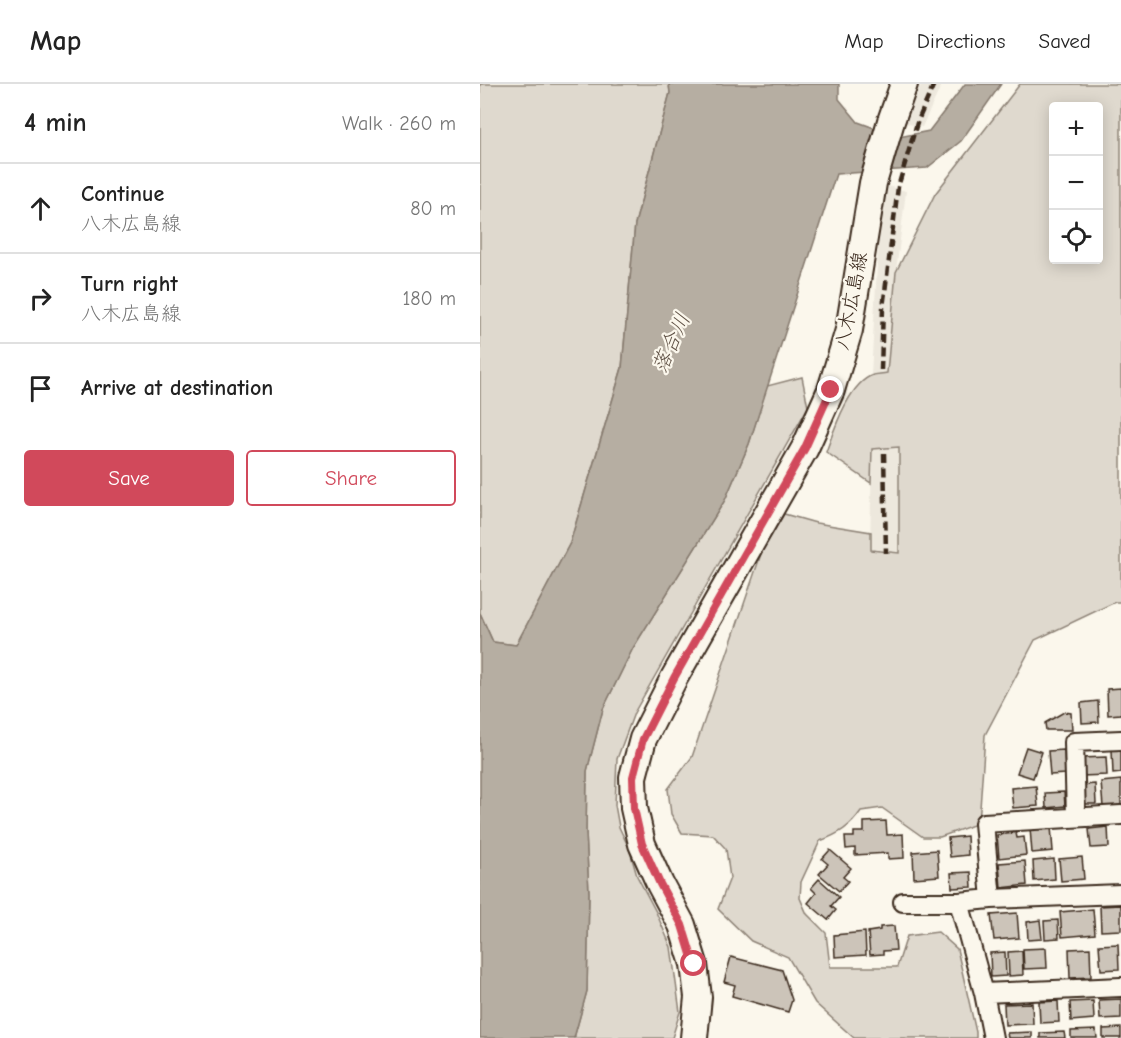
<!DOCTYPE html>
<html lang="en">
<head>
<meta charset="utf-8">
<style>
	:root { --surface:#fff; --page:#f6f6f6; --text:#222; --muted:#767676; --line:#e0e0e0; --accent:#d1495b }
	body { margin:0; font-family:"Comic Neue","Klee One",sans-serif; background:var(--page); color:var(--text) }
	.controls { position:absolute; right:18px; top:18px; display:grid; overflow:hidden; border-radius:6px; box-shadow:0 3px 15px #0003 }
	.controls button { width:54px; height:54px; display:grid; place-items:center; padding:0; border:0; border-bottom:2px solid var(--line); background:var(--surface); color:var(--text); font:30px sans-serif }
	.stop { position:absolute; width:18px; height:18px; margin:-14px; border:4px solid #d1495b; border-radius:50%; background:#fff }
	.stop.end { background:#d1495b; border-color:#fff; box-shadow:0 2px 6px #0008 }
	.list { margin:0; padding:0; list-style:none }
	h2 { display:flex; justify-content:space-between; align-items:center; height:78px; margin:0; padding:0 24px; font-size:26px }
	h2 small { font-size:20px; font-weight:400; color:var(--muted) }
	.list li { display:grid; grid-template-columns:39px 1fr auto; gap:18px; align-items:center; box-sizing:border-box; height:90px; padding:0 24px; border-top:2px solid var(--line) }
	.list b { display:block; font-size:22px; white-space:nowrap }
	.list p { margin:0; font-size:20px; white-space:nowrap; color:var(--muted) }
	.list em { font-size:20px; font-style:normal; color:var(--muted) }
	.actions { display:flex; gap:12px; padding:18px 24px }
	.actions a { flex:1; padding:14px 0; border:2px solid var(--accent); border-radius:6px; text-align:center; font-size:21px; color:var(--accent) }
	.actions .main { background:var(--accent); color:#fff }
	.icon { flex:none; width:33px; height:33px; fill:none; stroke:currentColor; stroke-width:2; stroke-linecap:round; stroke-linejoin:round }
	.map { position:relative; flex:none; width:641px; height:954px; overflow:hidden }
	header { display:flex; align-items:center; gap:36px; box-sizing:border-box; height:84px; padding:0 30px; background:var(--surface); border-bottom:2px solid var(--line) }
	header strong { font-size:28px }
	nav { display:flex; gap:33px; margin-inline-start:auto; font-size:21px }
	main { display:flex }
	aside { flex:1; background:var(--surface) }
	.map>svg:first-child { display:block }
	.built { fill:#ede8dd }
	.green { fill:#dfd9ce; stroke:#8d8276; stroke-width:1.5; fill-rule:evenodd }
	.water { fill:#b6aea2; stroke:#85796d; stroke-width:1.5 }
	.building { fill:#ccc4b9; stroke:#3b2a1e; stroke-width:1.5 }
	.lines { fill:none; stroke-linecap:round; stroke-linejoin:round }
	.street-casing { stroke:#3b2a1e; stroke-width:22 }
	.secondary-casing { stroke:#3b2a1e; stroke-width:30 }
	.street { stroke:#fbf7ec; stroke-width:18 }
	.secondary { stroke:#fbf7ec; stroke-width:26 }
	.rail { stroke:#3b2a1e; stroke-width:4.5; stroke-dasharray:9 4.5; stroke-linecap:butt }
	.route { stroke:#d1495b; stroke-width:8 }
	.labels { text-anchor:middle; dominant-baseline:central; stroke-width:4.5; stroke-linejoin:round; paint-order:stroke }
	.street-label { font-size:20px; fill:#3b2a1e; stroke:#fbf7ec }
	.water-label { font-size:21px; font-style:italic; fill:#605246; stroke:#fbf7ec }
</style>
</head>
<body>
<header>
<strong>Map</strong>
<nav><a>Map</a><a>Directions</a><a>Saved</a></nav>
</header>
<main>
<aside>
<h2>4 min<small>Walk · 260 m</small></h2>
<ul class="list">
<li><svg class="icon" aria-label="ahead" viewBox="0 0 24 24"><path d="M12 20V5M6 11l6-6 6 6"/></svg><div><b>Continue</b><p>八木広島線</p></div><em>80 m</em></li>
<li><svg class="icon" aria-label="right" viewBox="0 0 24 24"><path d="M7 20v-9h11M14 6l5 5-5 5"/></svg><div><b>Turn right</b><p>八木広島線</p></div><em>180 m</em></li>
<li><svg class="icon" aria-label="arrive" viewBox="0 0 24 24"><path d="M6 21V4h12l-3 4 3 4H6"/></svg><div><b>Arrive at destination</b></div></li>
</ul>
<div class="actions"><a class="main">Save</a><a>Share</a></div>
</aside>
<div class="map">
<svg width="641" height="954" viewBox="0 0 641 954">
	<rect width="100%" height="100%" fill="#fbf7ec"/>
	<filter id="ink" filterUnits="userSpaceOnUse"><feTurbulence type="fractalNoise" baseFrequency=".0167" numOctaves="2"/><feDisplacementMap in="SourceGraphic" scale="12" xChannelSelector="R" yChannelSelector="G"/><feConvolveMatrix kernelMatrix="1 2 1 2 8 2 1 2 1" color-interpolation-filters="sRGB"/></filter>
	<g filter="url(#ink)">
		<path class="built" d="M441,0h21l-20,43 -17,-4z
			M407,102l19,5 -10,81 -9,102 -16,1 8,-145z
			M419,363v107l-29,-4 2,-101z"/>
		<path class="green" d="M0,0h189l1,9 -35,131 -13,144 -52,175 -54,102 -23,-3 -13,-29z
			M540,0h101v518h-6l-80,38 -50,95 -6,88 -39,14h-17l-41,-29 -21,3c-11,16 -22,23 -41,30l-19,41 -1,16 7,16 19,19 4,34h67l10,-31 31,-4 19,17 19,83v6h-122l-39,-35 -27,-46 -37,-16 -33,-32 12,-31 -4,-29 -13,-14 -31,-2 -11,-19 -3,-25 24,-32 70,-206 22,-37 32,9 55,9v18l28,3v-106l-27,2 -1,34 -45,-31c8,-22 23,-69 47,-77 4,-1 10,-1 14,-2l9,-101 39,-78zM574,22h44v154h-44z
			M322,293l6,30 -174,306 -17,46 -2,46 4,22 10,21 8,28 19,36 15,35 9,65 -8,26h-98l13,-47 2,-98 -3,-60 1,-62 16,-62 30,-61 92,-148 24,-56 18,-58z"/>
		<path class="water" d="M189,0h170v15l19,23 41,15 30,-6 36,-47h36l-40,57 -34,27 -91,6 -87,270 -24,56 -92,148 -30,61 -16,62 -1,62 3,60 -2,98 -13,47h-94v-425l13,29 23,3 54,-102 52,-175 13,-144 35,-131z"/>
		<path class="building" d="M641,604v26l-13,1 -1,-26z
			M618,617l1,21 -17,1 -1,-20z
			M584,628l7,1 1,17h-26l-1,-7z
			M546,663l16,5 -9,26 -16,-5z
			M632,665h9v24l-8,1z
			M584,666l1,24 -15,1 -2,-24z
			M626,673l1,18 -26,1v-18z
			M641,696v25l-18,2 -2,-25z
			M615,700l1,20h-12l-1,-19z
			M556,702l2,20 -25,2 -2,-20z
			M584,708l1,14 -19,2 -1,-15z
			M406,737l1,14 16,-1 1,24 -16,1v-6l-33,2v-7l-9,1 -1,-12h9v-5h10v-10z
			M571,743l2,24 -21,2 -2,-25z
			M628,743l1,20 -18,1 -2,-19z
			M536,749l1,5 7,-1 2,18 -27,3 -2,-23z
			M487,752l1,19 -18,2 -2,-19z
			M350,766l21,18 -8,9 5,4 -9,10 -20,-17 9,-10 -6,-5z
			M457,766l2,26 -25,2 -1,-26z
			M602,773l2,22 -23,2 -2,-22z
			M574,775l1,20 -21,2 -1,-20z
			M545,777l2,24 -26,3 -2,-25z
			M491,788l1,15 -20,1 -1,-15z
			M339,795l20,18 -8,9 5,4 -8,10 -20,-17 8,-10 -5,-5z
			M641,821v25l-20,1 -1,-25z
			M613,825l2,25 -33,3 -2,-25z
			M537,829l2,25 -25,2 -3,-25z
			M560,836l2,19 -14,1 -1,-18z
			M578,836l1,18 -14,1 -1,-18z
			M414,842l2,24 -13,1v3l-13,1 -2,-23 12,-2v-3z
			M385,848l1,23 -31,2 -1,-22z
			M638,860l1,25 -18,1 -2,-25z
			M566,864l1,20 -23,1 -1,-20z
			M610,864l1,29 -21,1 -1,-29z
			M542,867l1,24 -14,1 -1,-24z
			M525,868l1,24 -15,1 -1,-24z
			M251,873l51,13 10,30 -4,12 -56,-16 3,-11 -11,-3z
			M641,915v19l-21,1 -1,-19z
			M578,917l1,21 -19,1 -1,-21z
			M613,917l1,18 -23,2 -1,-19z
			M552,919l1,21 -28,1 -1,-21z
			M641,944v10h-18v-9z
			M616,946l1,8h-26v-7z
			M552,948v6h-24l-1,-5z
			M584,948l1,6h-25v-5z"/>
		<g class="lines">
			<defs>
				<path id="street" d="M596,733l-2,-75 47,-2
					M511,815l-7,-76 137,-8
					M423,818h56
					M504,909l137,-6
					M513,954l-9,-45 -25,-91 32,-3 130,-5"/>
				<path id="secondary" d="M214,954l4,-41 -4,-33 -12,-39 -22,-41 -18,-40 -8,-36 -1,-31 10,-38 31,-61 131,-230 26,-58 18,-60 24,-147 18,-62 13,-37"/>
			</defs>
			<use href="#street" class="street-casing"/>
			<use href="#secondary" class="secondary-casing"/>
			<use href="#street" class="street"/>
			<use href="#secondary" class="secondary"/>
			<path class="rail" d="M401,286l2,-62 15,-121 19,-64 17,-39
				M404,369l2,100"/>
		</g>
	</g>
	<g class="lines" filter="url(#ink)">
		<path class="route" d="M214,880l-12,-39 -22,-41 -18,-40 -8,-36 -1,-31 10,-38 31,-61 131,-230 26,-58"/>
	</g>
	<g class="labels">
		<g class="street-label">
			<text transform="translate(371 217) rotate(-79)">八木広島線</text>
		</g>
		<g class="water-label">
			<text transform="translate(191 259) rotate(-66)">落合川</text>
		</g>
	</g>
</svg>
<div class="controls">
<button>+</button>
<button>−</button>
<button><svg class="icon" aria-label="locate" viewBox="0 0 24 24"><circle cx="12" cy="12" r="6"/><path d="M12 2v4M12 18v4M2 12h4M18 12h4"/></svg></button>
</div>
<div class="stop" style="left:214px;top:880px"></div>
<div class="stop end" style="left:351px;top:306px"></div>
</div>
</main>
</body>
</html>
